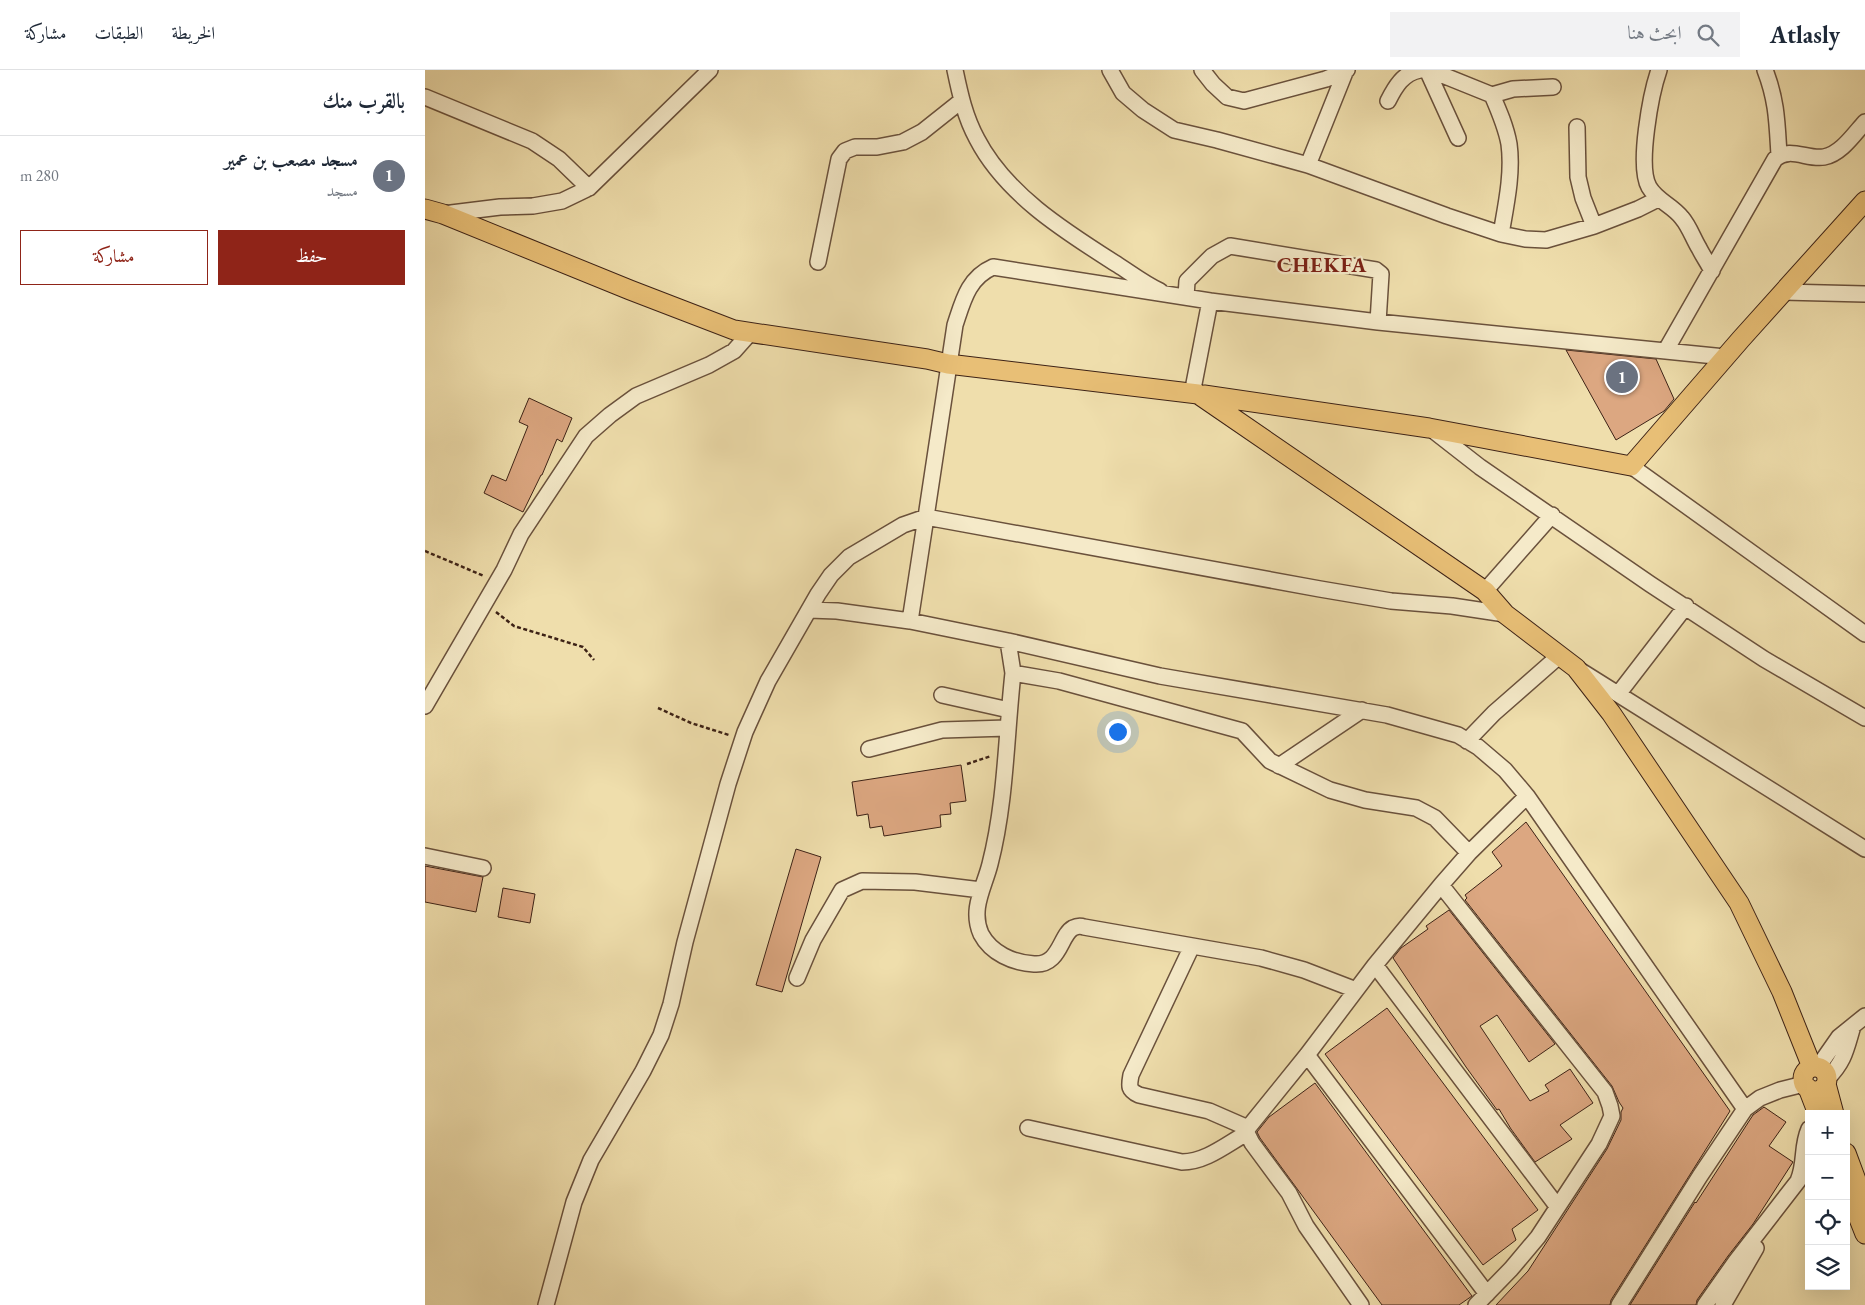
<!DOCTYPE html>
<html lang="ar">
<head>
<meta charset="utf-8">
<style>
	:root { --surface:#fff; --page:#f2f2f3; --text:#1f2937; --muted:#747a83; --line:#e0e1e3; --accent:#8f2418 }
	body { margin:0; font-family:"EB Garamond",Amiri,serif; background:var(--page); color:var(--text); direction:rtl }
	.controls { position:absolute; right:15px; bottom:15px; display:grid; overflow:hidden; border-radius:0px; box-shadow:0 5px 20px #0002 }
	.controls button { width:45px; height:45px; display:grid; place-items:center; padding:0; border:0; border-bottom:1px solid var(--line); background:var(--surface); color:var(--text); font:25px sans-serif }
	.you { position:absolute; left:692px; top:661px; width:18px; height:18px; margin:-12px; border:4px solid #fff; border-radius:50%; background:#1a73e8; box-shadow:0 0 0 8px #1a73e833 }
	.badge { display:grid; place-items:center; width:32px; height:32px; border-radius:50%; background:var(--accent); color:#fff; font-size:16px; font-weight:700 }
	.pin { position:absolute; translate:-50% -50%; border:2px solid #fff; box-shadow:0 1px 5px #0006 }
	.list { margin:0; padding:0; list-style:none }
	h2 { display:flex; justify-content:space-between; align-items:center; height:65px; margin:0; padding:0 20px; font-size:21px }
	h2 small { font-size:16px; font-weight:400; color:var(--muted) }
	.list li { display:grid; grid-template-columns:32px 1fr auto; gap:15px; align-items:center; box-sizing:border-box; height:80px; padding:0 20px; border-top:1px solid var(--line) }
	.list b { display:block; font-size:19px; white-space:nowrap }
	.list p { margin:0; font-size:16px; white-space:nowrap; color:var(--muted) }
	.list em { font-size:16px; font-style:normal; color:var(--muted) }
	.actions { display:flex; gap:10px; padding:15px 20px }
	.actions a { flex:1; padding:11px 0; border:1px solid var(--accent); border-radius:0px; text-align:center; font-size:18px; color:var(--accent) }
	.actions .main { background:var(--accent); color:#fff }
	.icon { flex:none; width:28px; height:28px; fill:none; stroke:currentColor; stroke-width:2; stroke-linecap:round; stroke-linejoin:round }
	.map { position:relative; flex:none; width:1440px; height:1235px; overflow:hidden; direction:ltr }
	header { display:flex; align-items:center; gap:30px; box-sizing:border-box; height:70px; padding:0 25px; background:var(--surface); border-bottom:1px solid var(--line) }
	header strong { font-size:24px }
	nav { display:flex; gap:28px; margin-inline-start:auto; font-size:18px }
	.search { width:350px; height:45px; background:var(--page); display:flex; align-items:center; gap:12px; box-sizing:border-box; padding:0 18px; border-radius:0px; color:var(--muted); font-size:19px }
	main { display:flex }
	aside { flex:1; background:var(--surface) }
	.map>svg:first-child { display:block }
	.building { fill:#dca781; stroke:#3d2216 }
	.lines { fill:none; stroke-linecap:round; stroke-linejoin:round }
	.minor-casing { stroke:#6a513c; stroke-width:18 }
	.major-casing { stroke:#3d2216; stroke-width:21 }
	.path { stroke:#3d2216; stroke-width:2.5; stroke-dasharray:4 2.5; stroke-linecap:butt }
	.minor { stroke:#f5eac9; stroke-width:15 }
	.major { stroke:#e8bf76; stroke-width:19 }
	.labels { text-anchor:middle; dominant-baseline:central; stroke-width:4.5; stroke-linejoin:round; paint-order:stroke }
	.district-label { font-size:21px; font-weight:bold; letter-spacing:1px; fill:#7a1f14; stroke:#f5eac9 }
</style>
</head>
<body>
<header>
<strong>Atlasly</strong>
<div class="search"><svg class="icon" aria-label="search" viewBox="0 0 24 24"><circle cx="10" cy="10" r="6"/><path d="M15 15l6 6"/></svg>ابحث هنا</div>
<nav><a>الخريطة</a><a>الطبقات</a><a>مشاركة</a></nav>
</header>
<main>
<div class="map">
<svg width="1440" height="1235" viewBox="0 0 1440 1235">
	<rect width="100%" height="100%" fill="#efdeac"/>
	<filter id="stains"><feTurbulence type="fractalNoise" baseFrequency=".004" numOctaves="4"/><feColorMatrix values="0 0 0 0 .2 0 0 0 0 .09 0 0 0 0 .02 0 0 0 .5 -.17"/></filter>
	<radialGradient id="worn" r=".72"><stop offset=".6" stop-color="#630" stop-opacity="0"/><stop offset="1" stop-color="#630" stop-opacity=".3"/></radialGradient>
	<path class="building" d="M1141,280l90,9 18,40 -10,12 -48,29z
		M104,328l43,20 -10,24 -5,-3 -15,36h-1l-18,37 -39,-19 8,-18 14,6 22,-55 -9,-4z
		M536,695l5,36 -16,2 1,11 -11,1 1,12 -57,9 -2,-10 -12,2 -2,-14 -11,2 -5,-34z
		M1101,752l204,289 -119,189 -1,5h-114l32,-34 79,-122 14,-29v-8l2,-4 -4,-6 -7,-16 -147,-186 2,-2 -2,-3 37,-29 -10,-14z
		M371,779l25,8 -39,135 -26,-7z
		M0,796l58,11 -7,35 -51,-10z
		M78,818l32,6 -5,29 -32,-6z
		M1024,840l106,134 -26,18 -32,-47 -17,11 50,75 19,-10 -4,-6 25,-16 23,34 -33,22 12,14 -37,23 -24,-33 -12,-20 -2,1 -31,-43 -73,-109 8,-10 27,-19 -2,-3z
		M962,938l151,202 -26,19 4,11 -33,25 -158,-211z
		M890,1013l157,213 -13,9h-77l-122,-167 -3,-6 12,-15z
		M1339,1037l22,15 -17,24 24,16 -40,62 -25,32 -31,44 -1,5h-66l65,-103 1,1 57,-88z"/>
	<g class="lines">
		<defs>
			<path id="minor" d="M530,0c5,24 10,47 22,69 29,56 89,93 141,126 14,9 27,19 42,26
				M685,0l13,23 20,17 31,20 43,10 91,25 139,51 54,18
				M777,0l11,14 14,13 17,4 82,-22 21,-9
				M1002,0l31,68
				M1005,0l62,25c7,16 14,32 17,49 4,29 -3,61 -8,90l24,5 21,1 48,-14 44,-17 20,-10
				M1234,0c-8,23 -22,96 -10,117 8,14 23,18 33,31 7,8 11,20 17,30 4,8 9,15 13,23
				M1340,0c12,31 12,53 14,85
				M1067,25l21,-6 40,-2
				M0,27l107,44 27,18 30,29
				M963,31c7,-14 15,-28 32,-31
				M1152,57l1,50 5,21 11,28
				M883,95l38,-95
				M18,144l57,-7 33,-1 29,-5 27,-13 121,-118
				M393,192l21,-103 6,-8 10,-4h22l26,-5 19,-10 39,-31
				M1358,222l82,2
				M761,227l1,-16 25,-25 18,-10 146,24 5,4 -3,48
				M785,231l168,21 347,35
				M1241,280l109,-191c15,-13 32,1 49,-2 17,-3 30,-23 41,-35
				M1005,358l50,39 170,117 114,75 101,59
				M1206,396l234,168
				M1060,521l67,-76
				M384,540l28,1 73,10 98,20 152,35 227,39 71,20 20,12 27,23 22,26 218,313
				M485,551l16,-104 394,72 71,12 61,5 53,8
				M583,571l5,32 46,8 183,50 28,30 60,29 35,10 51,8 19,10 34,35
				M1156,601l284,178
				M588,603c-7,63 -7,129 -23,191 -6,24 -20,45 -9,70 10,19 32,29 53,30 26,2 26,-29 39,-36 4,-2 8,-2 11,-1l177,31 43,12 52,20
				M1194,623l67,-87
				M517,625l67,15
				M0,636l79,-136 17,-36 65,-98 24,-21 26,-19 73,-31 25,-14 16,-18
				M1042,671l27,-28 65,-57
				M444,679l73,-19 65,-2
				M854,696l83,-56
				M0,786l58,12
				M1016,815l164,207 5,14 2,10 -13,28 -61,93 -27,32 -35,36
				M767,876l-61,129c-2,11 -3,15 8,20l70,16 39,17
				M950,895l182,241
				M372,908l16,-38 29,-50 20,-9 53,1 66,8
				M882,985l180,239
				M1393,997l21,-30 26,-21
				M1402,1009c18,-18 19,-30 26,-53
				M603,1058l154,34c24,0 45,-18 65,-29
				M121,1235l28,-103 17,-42 52,-89 18,-36 10,-31 14,-62 43,-158 17,-52 23,-51 50,-87 13,-19 18,-18 54,-32 23,-8 29,-192c8,-24 13,-47 38,-58l217,34 -18,93
				M936,1235l-55,-79 -17,-33 -37,-50 -5,-10 1,-5 59,-73 68,-90 66,-80 28,-32 58,-57
				M1194,1235l81,-129 45,-67 15,-11 20,-8 24,-6
				M1280,1235l31,-44 62,-80c8,-19 3,-34 11,-52
				M1298,1235l33,-57"/>
			<path id="major" d="M0,139l18,5 187,76 104,40 193,29 21,5 250,30 287,197 20,23 71,54 35,45 128,190 43,89 30,75
				M779,325l225,33 202,38 110,-127 124,-138
				M1378 1009a12 12 0 1 1 24 0a12 12 0 1 1-24 0Z
				M1401,1014l8,30
				M1383,1018l10,26
				M1421,1083l19,51
				M1423,1121l17,43"/>
		</defs>
		<use href="#minor" class="minor-casing"/>
		<use href="#major" class="major-casing"/>
		<path class="path" d="M0,481l59,25
			M71,542l18,14 69,21 11,13
			M233,638l33,15 38,12
			M542,694l24,-8"/>
		<use href="#minor" class="minor"/>
		<use href="#major" class="major"/>
	</g>
	<g class="labels">
		<g class="district-label">
			<text x="897" y="194">CHEKFA</text>
		</g>
	</g>
	<rect width="100%" height="100%" filter="url(#stains)"/>
	<rect width="100%" height="100%" fill="url(#worn)"/>
</svg>
<div class="controls">
<button>+</button>
<button>−</button>
<button><svg class="icon" aria-label="locate" viewBox="0 0 24 24"><circle cx="12" cy="12" r="6"/><path d="M12 2v4M12 18v4M2 12h4M18 12h4"/></svg></button>
<button><svg class="icon" aria-label="layers" viewBox="0 0 24 24"><path d="M12 4l9 5-9 5-9-5zM3 14l9 5 9-5"/></svg></button>
</div>
<div class="you"></div>
<div class="pin badge" style="left:1197px;top:307px;background:#6b7280">1</div>
</div>
<aside>
<h2>بالقرب منك<small></small></h2>
<ul class="list">
<li><span class="badge" style="background:#6b7280">1</span><div><b>مسجد مصعب بن عمير</b><p>مسجد</p></div><em>280 m</em></li>
</ul>
<div class="actions"><a class="main">حفظ</a><a>مشاركة</a></div>
</aside>
</main>
</body>
</html>
